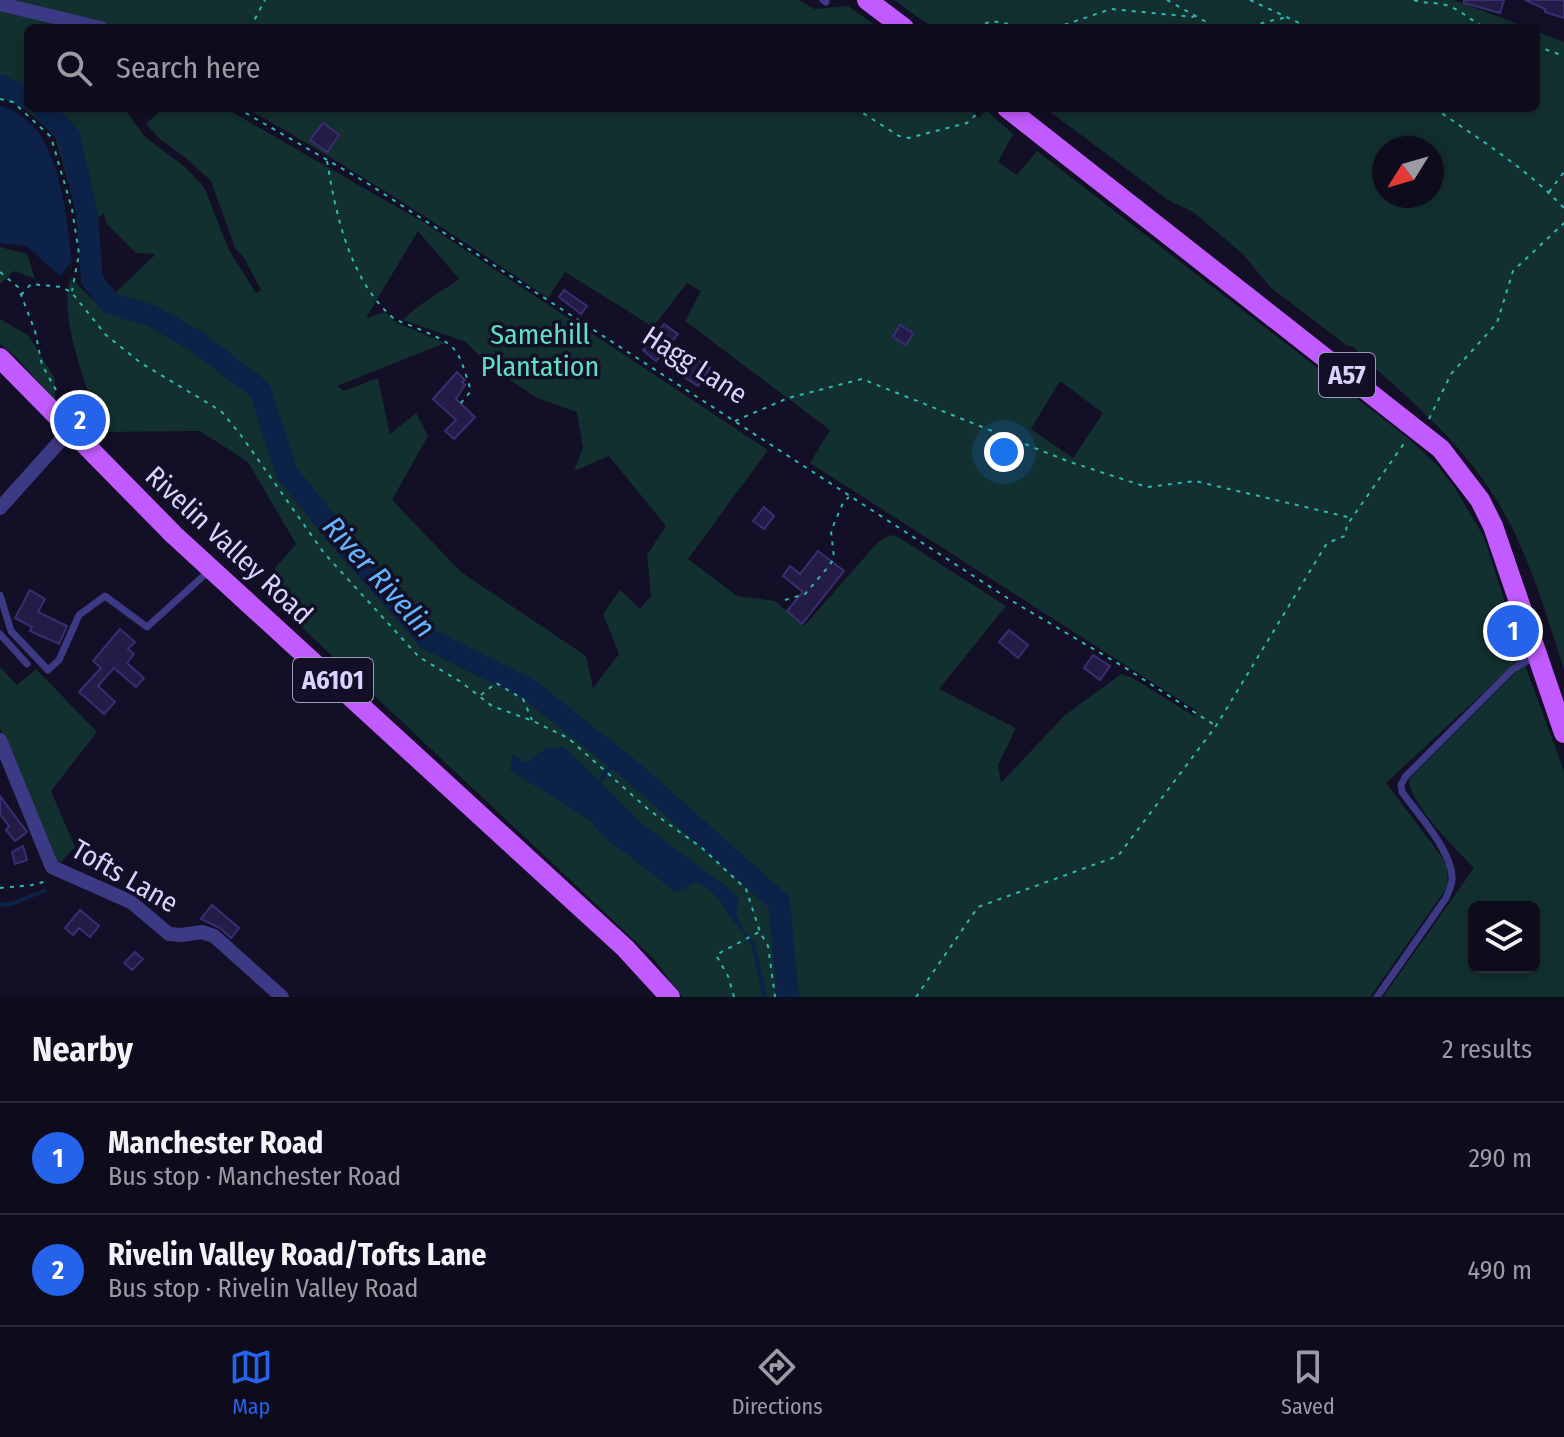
<!DOCTYPE html>
<html lang="en">
<head>
<meta charset="utf-8">
<style>
	:root { --surface:#0e0b1c; --page:#171425; --text:#f1f3f6; --muted:#9b9ba3; --line:#2e2b3b; --accent:#2563eb }
	body { margin:0; font-family:"Fira Sans Condensed",sans-serif; background:var(--page); color:var(--text) }
	.controls { position:absolute; right:24px; bottom:24px; display:grid; overflow:hidden; border-radius:12px; box-shadow:0 4px 12px #0003 }
	.controls button { width:72px; height:72px; display:grid; place-items:center; padding:0; border:0; border-bottom:2px solid var(--line); background:var(--surface); color:var(--text); font:40px sans-serif }
	.compass { position:absolute; left:1372px; top:136px; width:72px; height:72px; border-radius:50%; background:var(--surface); box-shadow:0 4px 12px #0003; rotate:233deg }
	.you { position:absolute; left:1004px; top:452px; width:28px; height:28px; margin:-20px; border:6px solid #fff; border-radius:50%; background:#1a73e8; box-shadow:0 0 0 12px #1a73e833 }
	.badge { display:grid; place-items:center; width:52px; height:52px; border-radius:50%; background:var(--accent); color:#fff; font-size:26px; font-weight:700 }
	.pin { position:absolute; translate:-50% -50%; border:4px solid #fff; box-shadow:0 2px 8px #0006 }
	.list { margin:0; padding:0; list-style:none }
	h2 { display:flex; justify-content:space-between; align-items:center; height:104px; margin:0; padding:0 32px; font-size:34px }
	h2 small { font-size:26px; font-weight:400; color:var(--muted) }
	.list li { display:grid; grid-template-columns:52px 1fr auto; gap:24px; align-items:center; box-sizing:border-box; height:112px; padding:0 32px; border-top:2px solid var(--line) }
	.list b { display:block; font-size:30px; white-space:nowrap }
	.list p { margin:0; font-size:26px; white-space:nowrap; color:var(--muted) }
	.list em { font-size:26px; font-style:normal; color:var(--muted) }
	.icon { flex:none; width:44px; height:44px; fill:none; stroke:currentColor; stroke-width:2; stroke-linecap:round; stroke-linejoin:round }
	.map { position:relative; flex:none; width:1564px; height:997px; overflow:hidden }
	.search { position:absolute; background:var(--surface); box-shadow:0 4px 12px #0003; left:24px; right:24px; top:24px; height:88px; display:flex; align-items:center; gap:20px; box-sizing:border-box; padding:0 28px; border-radius:12px; color:var(--muted); font-size:30px }
	.sheet { height:328px; background:var(--surface) }
	nav { display:flex; justify-content:space-around; align-items:center; box-sizing:border-box; height:112px; border-top:2px solid var(--line); background:var(--surface); font-size:22px; color:var(--muted) }
	nav a { display:grid; justify-items:center; gap:4px }
	nav .on { color:var(--accent) }
	.map>svg:first-child { display:block }
	.green { fill:#12302f; fill-rule:evenodd }
	.water { fill:#0c2248 }
	.lines { fill:none; stroke-linecap:round; stroke-linejoin:round }
	.stream { stroke:#0c2248; stroke-width:4 }
	.river { stroke:#0c2248; stroke-width:22 }
	.building { fill:#241b47; stroke:#3b2d73; stroke-width:2 }
	.path { stroke:#2fb8b0; stroke-width:2; stroke-dasharray:4 6; stroke-linecap:butt }
	.service { stroke:#3d3a85; stroke-width:7 }
	.minor { stroke:#3d3a85; stroke-width:14 }
	.primary { stroke:#c25bff; stroke-width:20 }
	.labels { text-anchor:middle; dominant-baseline:central; stroke-width:7; stroke-linejoin:round; paint-order:stroke }
	.shield { fill:#130f26; stroke:#9e99be; stroke-width:2 }
	.shield-label { font-size:26px; font-weight:bold; fill:#d9d4ff }
	.park-label { font-size:28px; fill:#5fe0c0; stroke:#130f26 }
	.street-label { font-size:28px; fill:#d9d4ff; stroke:#130f26 }
	.water-label { font-size:30px; font-style:italic; fill:#62b6ff; stroke:#130f26 }
</style>
</head>
<body>
<div class="map">
<svg width="1564" height="997" viewBox="0 0 1564 997">
	<rect width="100%" height="100%" fill="#130f26"/>
	<path class="green" d="M4,0h794l17,9 33,-3 31,22h-768l-13,-8z
		M894,0h560l75,28h-596z
		M0,11l79,17h-51v80h96l21,29 40,30 19,20 25,63 27,43 5,-3 -17,-32 -9,-10 -24,-67 -24,-22 -27,-20 -14,-15 17,-16h62l198,114 345,228 -80,109 49,37 38,5 29,25 74,-84 12,-7 8,2 108,69 -67,83 77,39 -18,37 3,18 63,-67 57,-42 10,3 63,39 3,-5 -387,-248 20,-33 -145,-109 16,-30 -14,-8 -34,44 -88,-55 -17,26c-99,-67 -198,-131 -302,-190h730l-3,5 6,5 7,-8 27,24 -15,28 19,13 20,-24 371,287 30,28 17,22 29,49 42,131 38,103v226h-181l91,-129c-18,-19 -65,-64 -65,-89l107,-107 -4,-6 -126,117 56,74 5,10 1,19 -78,111h-688l-28,-38 -395,-372 37,-43 -48,-82 -48,-31 -98,1c-12,-38 -46,-117 -31,-154l29,29 56,-53 -20,-1 -30,-30 -2,-10 -22,18 -27,-95 -41,-37 -14,-3zM418,231l41,48c-19,14 -40,24 -56,41l63,22 22,23 49,33 40,14 6,36 -9,23 35,-15 57,70 -19,29 4,41 -11,13 -20,-19 -17,24 16,40 -26,34 -7,-32 -125,-84 -69,-72 36,-64 -12,-23 -26,21 -12,-56 -34,13 -7,-5 108,-43 -48,-20 -12,-11 -19,6zM1060,381l43,32 -30,45 -42,-29zM1474,907h60v60h-60z
		M1536,31l28,11v628c-17,-53 -33,-110 -61,-159 -34,-62 -92,-111 -144,-157l-4,-6 -9,-3 -76,-58 -27,-33 -50,-42 -25,-12 -123,-92h491zM1432,148v48h-48v-48z
		M0,247l27,7 8,25 -21,-8 -14,13z
		M0,319l29,17 26,43v22l-40,-45 -15,-12z
		M0,667l17,18 19,-16 61,63 -46,59 24,56 -17,18 -58,-136z"/>
	<path class="water" d="M0,106c59,13 66,106 72,155l-12,15 -34,-30 -26,-3z
		M564,747l77,76 91,68 7,8 -3,14 9,21c-22,-20 -20,-39 -49,-51l-20,9 -72,-55 -12,-15 -82,-52 3,-16 12,9 21,-15z"/>
	<g class="lines">
		<path class="stream" d="M599,782l17,-23
			M0,905l11,-1 33,-13
			M745,934l8,10 12,53"/>
		<path class="river" d="M0,85l28,14
			M43,108l26,28 18,77 5,67 18,23 42,13 44,25 64,49 27,83 50,62 91,104 102,51 103,82 146,130 9,95"/>
	</g>
	<path class="building" d="M1464,0h40l-4,13 -36,-10z
		M1525,0h39v18l-19,-6v-3z
		M323,123l16,12 -12,17 -17,-12z
		M564,290l23,16 -6,8 -22,-17z
		M664,324l14,10 -22,27 -13,-11z
		M900,325l13,8 -7,12 -13,-8z
		M686,353l24,15 -12,18 -23,-15z
		M457,372l8,8 -3,2 3,3 -9,14 19,18 -21,22 -9,-8 11,-11 -23,-21z
		M764,507l10,9 -10,13 -11,-8z
		M818,551l26,20 -42,53 -15,-13 16,-19 -20,-16 7,-10 10,8z
		M30,590l15,9 -7,13 29,14 -8,18 -29,-13 2,-4 -17,-9z
		M120,629l15,13 -7,7 6,5 -7,9 17,15 -8,9 -22,-19 -16,18 17,16 -11,12 -25,-22 22,-24 -8,-7z
		M1009,630l19,15 -10,13 -19,-16z
		M1093,655l17,11 -10,14 -16,-12z
		M0,796l27,36 -12,9 -9,-11 3,-4 -9,-12z
		M23,846l4,14 -12,4 -3,-12z
		M212,905l27,23 -8,10 -11,-10 -19,-9z
		M80,910l19,16 -9,11 -11,-9 -6,7 -8,-7z
		M135,952l8,7 -11,11 -8,-7z"/>
	<g class="lines">
		<path class="path" d="M1167,0l50,28
			M1250,0l60,28
			M1414,0c12,4 21,2 32,5 16,5 26,17 40,23
			M250,28l15,-28
			M976,28l15,-7 41,7
			M1055,28l56,-19 83,8
			M1241,28l46,-11
			M1536,46l28,10
			M0,99l13,3 38,35 21,72 7,45 -7,37
			M237,108l130,75 645,418 112,66 92,59
			M855,108l44,28 10,2 58,-15 16,-15
			M1434,108c45,31 92,60 130,100
			M327,161c9,54 22,117 65,156 7,5 15,7 22,10 45,19 43,19 57,64l-11,13
			M1549,192l15,-20
			M0,272l18,15 17,44 7,34 14,25
			M21,295l10,-11 31,3 10,6 34,42 35,28 80,48 19,23 84,119 95,104 42,25 31,24 41,15 35,17 81,72 53,38 44,41 14,43 8,14 7,51
			M1429,419l22,-45 46,-51 16,-52 51,-48
			M735,421l53,-23 74,-19 208,83 77,25 48,-6 157,37
			M785,600l20,-6 24,-28 5,-8 -3,-27 12,-28 6,-6
			M481,695l15,-12 27,16 9,21
			M0,888l32,-3 15,-4
			M734,997l-6,-21 -12,-21 43,-23
			M916,997l62,-90 140,-51 98,-130 111,-183 18,-7 2,-11 58,-83"/>
		<path class="service" d="M823,0l3,2
			M0,595l11,36 37,39 11,-10 20,-45 26,-19 42,31 63,-57
			M0,634l27,30
			M1377,997l69,-99c2,-6 6,-13 6,-18 2,-27 -35,-67 -50,-88l-1,-7 4,-8 108,-108 23,-13"/>
		<path class="minor" d="M0,4l101,24
			M0,508l70,-78
			M0,740l52,127 79,35 38,32 13,1 20,-3 12,4 68,61"/>
		<path class="primary" d="M867,0l37,28
			M1007,108l434,341 39,51 13,26 71,207
			M0,358l174,177 451,413 45,49"/>
	</g>
	<g class="labels">
		<g class="shield">
			<rect x="1319" y="353" width="56" height="44" rx="6"/>
			<rect x="293" y="658" width="80" height="44" rx="6"/>
		</g>
		<g class="shield-label">
			<text x="1347" y="375">A57</text>
			<text x="333" y="680">A6101</text>
		</g>
		<g class="park-label">
			<text x="540" y="334">Samehill<tspan x="540" dy="32">Plantation</tspan></text>
		</g>
		<g class="street-label">
			<text transform="translate(695 365) rotate(33)">Hagg Lane</text>
			<text transform="translate(229 545) rotate(43)">Rivelin Valley Road</text>
			<text transform="translate(125 876) rotate(30)">Tofts Lane</text>
		</g>
		<g class="water-label">
			<text transform="translate(379 577) rotate(48)">River Rivelin</text>
		</g>
	</g>
</svg>
<div class="controls">
<button><svg class="icon" aria-label="layers" viewBox="0 0 24 24"><path d="M12 4l9 5-9 5-9-5zM3 14l9 5 9-5"/></svg></button>
</div>
<svg class="compass" viewBox="-18 -18 36 36"><path d="M0-13l5 13h-10z" fill="#e53935"/><path d="M0 13l5-13h-10z" fill="#9b9ba3"/></svg>
<div class="you"></div>
<div class="pin badge" style="left:1513px;top:631px">1</div>
<div class="pin badge" style="left:80px;top:420px">2</div>
<div class="search"><svg class="icon" aria-label="search" viewBox="0 0 24 24"><circle cx="10" cy="10" r="6"/><path d="M15 15l6 6"/></svg>Search here</div>
</div>
<section class="sheet">
<h2>Nearby<small>2 results</small></h2>
<ul class="list">
<li><span class="badge">1</span><div><b>Manchester Road</b><p>Bus stop · Manchester Road</p></div><em>290 m</em></li>
<li><span class="badge">2</span><div><b>Rivelin Valley Road/Tofts Lane</b><p>Bus stop · Rivelin Valley Road</p></div><em>490 m</em></li>
</ul>
</section>
<nav>
<a class="on"><svg class="icon" aria-label="map" viewBox="0 0 24 24"><path d="M3 6l6-2 6 2 6-2v14l-6 2-6-2-6 2zM9 4v14M15 6v14"/></svg>Map</a>
<a><svg class="icon" aria-label="directions" viewBox="0 0 24 24"><path d="M12 3l9 9-9 9-9-9zM9 14v-3h6M13 9l2 2-2 2"/></svg>Directions</a>
<a><svg class="icon" aria-label="saved" viewBox="0 0 24 24"><path d="M7 4h10v16l-5-4-5 4z"/></svg>Saved</a>
</nav>
</body>
</html>
